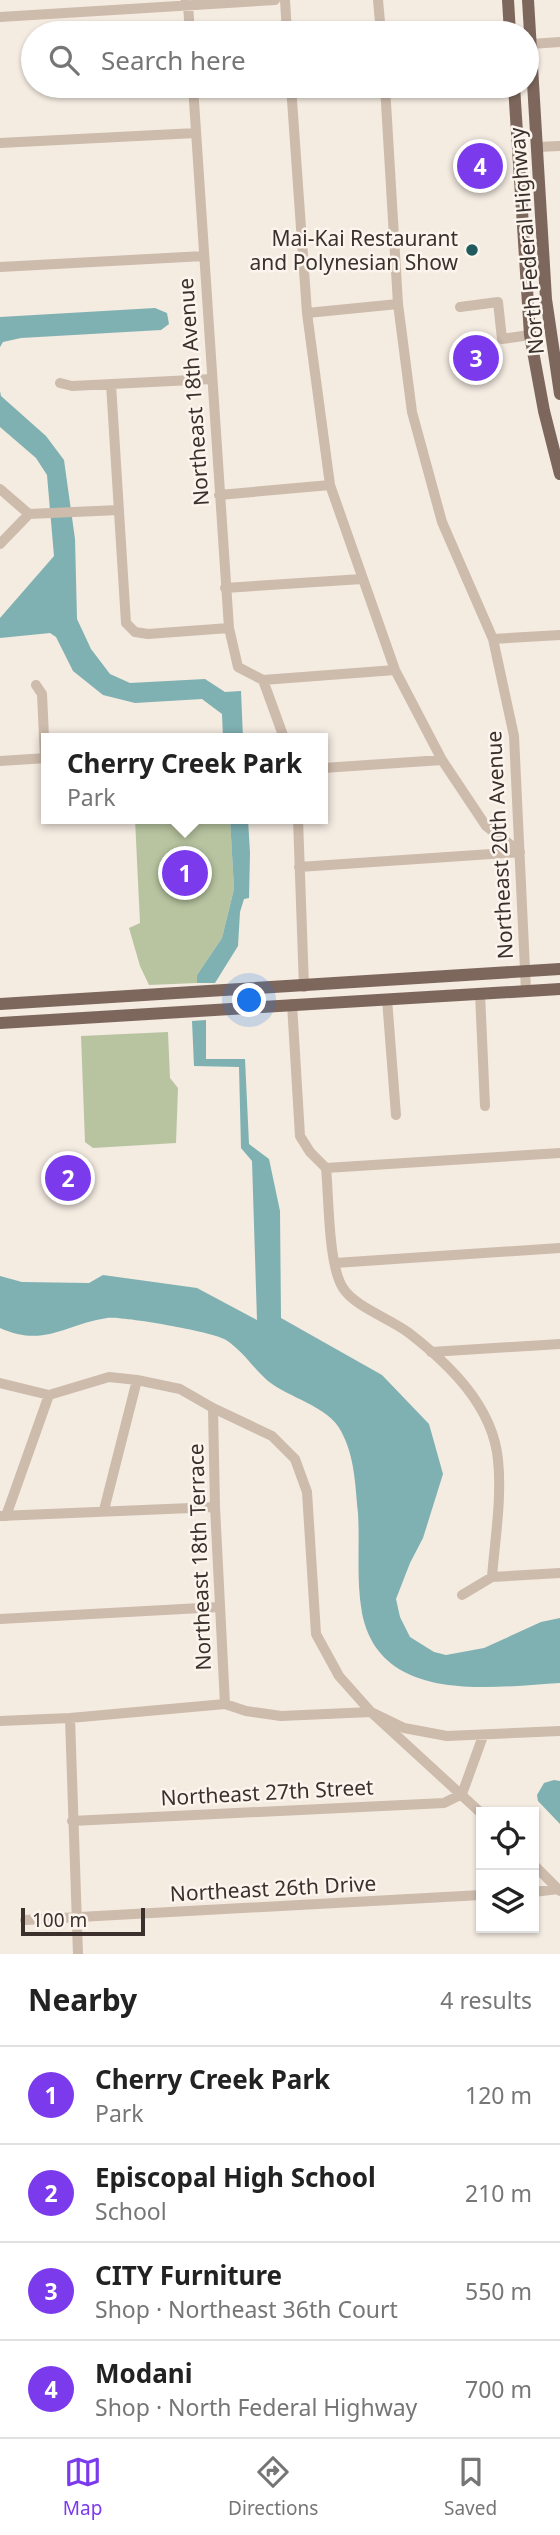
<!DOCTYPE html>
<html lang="en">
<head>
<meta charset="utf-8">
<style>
	:root { --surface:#fff; --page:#f6f6f6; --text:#222; --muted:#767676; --line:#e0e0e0; --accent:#7c3aed }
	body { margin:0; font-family:"Noto Sans",sans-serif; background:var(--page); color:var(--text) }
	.controls { position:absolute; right:21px; bottom:21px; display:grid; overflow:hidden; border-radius:0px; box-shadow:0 2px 5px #0004 }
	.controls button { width:63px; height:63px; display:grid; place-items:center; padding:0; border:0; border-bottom:2px solid var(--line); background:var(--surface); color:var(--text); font:35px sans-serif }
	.scale { position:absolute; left:21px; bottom:18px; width:124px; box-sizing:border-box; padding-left:7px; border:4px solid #3b302b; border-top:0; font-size:19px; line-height:24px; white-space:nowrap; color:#3b302b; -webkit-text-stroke:5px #fbf5ee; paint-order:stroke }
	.you { position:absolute; left:250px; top:1001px; width:24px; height:24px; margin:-18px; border:5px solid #fff; border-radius:50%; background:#1a73e8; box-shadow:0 0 0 10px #1a73e833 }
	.badge { display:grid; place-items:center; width:46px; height:46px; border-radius:50%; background:var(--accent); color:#fff; font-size:23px; font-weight:700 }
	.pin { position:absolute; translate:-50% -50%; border:4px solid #fff; box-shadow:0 2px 7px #0006 }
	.popup { position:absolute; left:41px; top:733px; width:287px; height:91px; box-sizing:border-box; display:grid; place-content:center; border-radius:0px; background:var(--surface); filter:drop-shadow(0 2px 5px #0005); font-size:23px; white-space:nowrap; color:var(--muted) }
	.popup b { font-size:26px; color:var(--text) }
	.popup::after { content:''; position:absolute; left:50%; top:100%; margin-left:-14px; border:14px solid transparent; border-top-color:var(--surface) }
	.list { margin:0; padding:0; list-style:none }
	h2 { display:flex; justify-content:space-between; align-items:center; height:91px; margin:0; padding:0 28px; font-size:30px }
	h2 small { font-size:23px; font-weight:400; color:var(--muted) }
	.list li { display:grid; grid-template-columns:46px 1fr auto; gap:21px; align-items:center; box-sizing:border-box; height:98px; padding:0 28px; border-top:2px solid var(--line) }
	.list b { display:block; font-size:26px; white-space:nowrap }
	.list p { margin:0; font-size:23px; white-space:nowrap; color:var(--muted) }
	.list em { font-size:23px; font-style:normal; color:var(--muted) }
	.icon { flex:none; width:38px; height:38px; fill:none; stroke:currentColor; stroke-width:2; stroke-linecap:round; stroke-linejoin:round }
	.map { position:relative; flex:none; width:560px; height:1954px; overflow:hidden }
	.search { position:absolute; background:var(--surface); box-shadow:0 2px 5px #0004; left:21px; right:21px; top:21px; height:77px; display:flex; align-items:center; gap:18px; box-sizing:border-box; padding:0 24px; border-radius:38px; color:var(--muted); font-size:26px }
	.sheet { height:483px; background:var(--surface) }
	nav { display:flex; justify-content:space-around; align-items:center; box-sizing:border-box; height:98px; border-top:2px solid var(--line); background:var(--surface); font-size:19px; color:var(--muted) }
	nav a { display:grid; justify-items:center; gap:4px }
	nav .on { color:var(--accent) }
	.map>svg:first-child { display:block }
	.green { fill:#b8c4a0 }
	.water { fill:#7fb0b2 }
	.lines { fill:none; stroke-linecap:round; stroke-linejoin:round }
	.minor { stroke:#cdbbac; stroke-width:10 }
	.major { stroke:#7d675c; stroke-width:12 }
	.poi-dot { fill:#1f5a5e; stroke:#fbf5ee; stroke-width:2.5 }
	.labels { text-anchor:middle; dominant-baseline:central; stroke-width:5; stroke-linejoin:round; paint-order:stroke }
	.poi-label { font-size:21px; fill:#3b302b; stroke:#fbf5ee; text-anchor:end }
	.street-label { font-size:21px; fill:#3b302b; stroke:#fbf5ee }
</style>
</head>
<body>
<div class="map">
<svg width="560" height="1954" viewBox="0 0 560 1954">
	<rect width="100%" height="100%" fill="#f4ebe1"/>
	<path class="green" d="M135,819h95l4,70 -12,49 -25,37v8l-48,2 -9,-19 -11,-38 11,-5z
		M168,1032l2,46 8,10 -2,55 -83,5 -8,-6 -4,-106z"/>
	<path class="water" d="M155,308l12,5 2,11 -8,6 -140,8 -18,4 -3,5v-30z
		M0,391l1,5 45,40 18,24 11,79 2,80 14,30 19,25 20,9 75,-4 20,13 16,-1 2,47h-20l-1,-24 -20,-15 -67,4 -32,-8 -30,-24 -17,-34 -6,-4 -50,5v-20l54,-62 -7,-81 -11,-17 -36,-31z
		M230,819h18l2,34 -1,45 -5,1 -4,13 -2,34 -23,37h-18v-8l25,-37 12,-49z
		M206,1020v39h39l4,85 20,15 11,52 1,107 101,57 47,49 14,50 -20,64 -13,25 -14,36 4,18 10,20 24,15 12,3 38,-7 57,-26 19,-4v65c-68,4 -180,22 -198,-70 -6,-33 -2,-67 -4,-100 -3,-29 -3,-56 -17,-82 -13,-25 -52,-33 -73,-50 -15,-13 -25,-30 -42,-41 -12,-8 -104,-24 -119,-22 -41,6 -63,30 -107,10v-52l22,6 67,1 14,-8 94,13 60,32 -5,-159 -11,-13 -2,-81 -45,-1 -2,-45z
		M554,1780l6,1v43l-22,-23 -1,-6 7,-12z"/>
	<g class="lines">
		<path class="minor" d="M285,0l2,33
			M378,0l3,33
			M185,3l3,2 2,28
			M0,17l275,-17
			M531,44l29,-2
			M193,86l36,542 9,39 25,13
			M291,86l16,227 23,172 65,185 47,90 44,66 34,26
			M385,86l13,218 14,108 30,110 51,117 21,97 12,255
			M0,143l196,-10
			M537,147l23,-1
			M0,267l204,-11
			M460,307l38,-5 4,37 28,-4
			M307,313l91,-9
			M60,383l12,3 140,-7
			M111,384l15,239 9,9 13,2 81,-6
			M0,489l29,25 -29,30
			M219,495l111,-10
			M29,514l90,-4
			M225,588l137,-9
			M493,639l67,-4
			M263,680l132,-10
			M263,680l21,58
			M36,685l6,9 3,64
			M0,761l47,-3
			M323,768l119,-8
			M298,819l6,168
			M299,867l221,-15
			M480,993l5,113
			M387,999l9,116
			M292,1004l8,132 10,16 16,16c3,29 2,97 17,120 12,19 48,31 66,45 40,31 84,73 89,127 4,38 -3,79 -6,117
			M326,1168l234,-15
			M335,1263l225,-15
			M431,1352l129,-8
			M0,1383l49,12 60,-18 28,3 43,9 33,19 59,28 23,23 12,33 9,142 23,42 32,36 110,101
			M213,1408l2,99 10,197
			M104,1510l33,-130
			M0,1516l215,-9
			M6,1516l43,-121
			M462,1595l30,-18 68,-4
			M0,1619l219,-12
			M70,1718l8,236
			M0,1721l70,-3 155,-14 21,7 35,5 90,-4 33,16 43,8 113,-5
			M72,1821l372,-18 18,-9 21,-58
			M534,1865l26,26
			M534,1892l24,-3
			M25,1920l456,-25"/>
		<path class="major" d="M508,0l2,33
			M528,0l18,299 14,95
			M514,86l16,249 14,76 16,63
			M0,1004l560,-35
			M0,1023l560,-34"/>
	</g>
	<circle class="poi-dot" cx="472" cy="250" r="7"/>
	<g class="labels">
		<g class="poi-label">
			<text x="458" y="238">Mai-Kai Restaurant<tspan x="458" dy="24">and Polynesian Show</tspan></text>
		</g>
		<g class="street-label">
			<text transform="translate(526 241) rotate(-95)">North Federal Highway</text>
			<text transform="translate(193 392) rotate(-94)">Northeast 18th Avenue</text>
			<text transform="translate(499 845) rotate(-93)">Northeast 20th Avenue</text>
			<text transform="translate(199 1557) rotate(-92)">Northeast 18th Terrace</text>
			<text transform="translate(267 1792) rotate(-3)">Northeast 27th Street</text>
			<text transform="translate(273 1888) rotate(-3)">Northeast 26th Drive</text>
		</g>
	</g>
</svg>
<div class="controls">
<button><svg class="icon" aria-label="locate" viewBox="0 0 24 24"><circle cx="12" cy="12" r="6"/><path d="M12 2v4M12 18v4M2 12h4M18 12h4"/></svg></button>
<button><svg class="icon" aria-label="layers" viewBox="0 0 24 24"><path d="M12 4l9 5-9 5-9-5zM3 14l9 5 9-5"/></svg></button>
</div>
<div class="scale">100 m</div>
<div class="you"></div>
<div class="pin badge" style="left:185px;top:873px">1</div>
<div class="popup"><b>Cherry Creek Park</b>Park</div>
<div class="pin badge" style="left:68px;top:1178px">2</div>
<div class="pin badge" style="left:476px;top:358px">3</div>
<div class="pin badge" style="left:480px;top:166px">4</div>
<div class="search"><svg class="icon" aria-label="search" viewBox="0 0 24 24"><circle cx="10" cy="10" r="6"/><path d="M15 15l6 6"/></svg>Search here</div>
</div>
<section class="sheet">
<h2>Nearby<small>4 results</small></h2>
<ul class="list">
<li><span class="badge">1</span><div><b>Cherry Creek Park</b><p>Park</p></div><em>120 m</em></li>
<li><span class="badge">2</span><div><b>Episcopal High School</b><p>School</p></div><em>210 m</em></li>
<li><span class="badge">3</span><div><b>CITY Furniture</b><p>Shop · Northeast 36th Court</p></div><em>550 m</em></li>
<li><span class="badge">4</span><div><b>Modani</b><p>Shop · North Federal Highway</p></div><em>700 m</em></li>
</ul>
</section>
<nav>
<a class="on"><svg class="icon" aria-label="map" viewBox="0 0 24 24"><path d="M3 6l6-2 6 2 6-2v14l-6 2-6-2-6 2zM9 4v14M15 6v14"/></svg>Map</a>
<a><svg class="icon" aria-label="directions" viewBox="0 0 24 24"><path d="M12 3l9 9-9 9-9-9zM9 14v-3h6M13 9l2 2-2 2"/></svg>Directions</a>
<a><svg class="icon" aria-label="saved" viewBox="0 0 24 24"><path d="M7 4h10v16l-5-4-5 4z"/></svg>Saved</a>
</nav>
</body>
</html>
